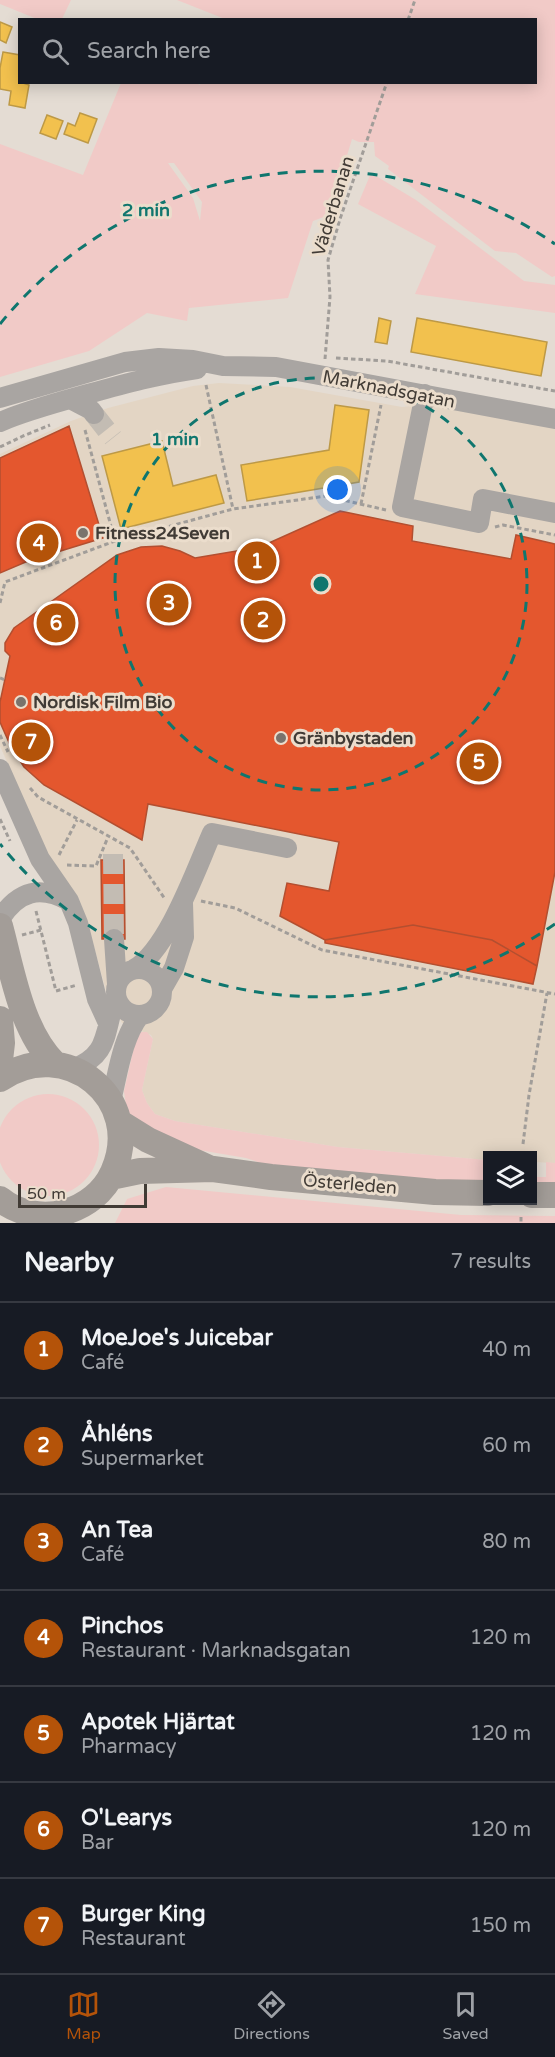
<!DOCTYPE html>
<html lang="en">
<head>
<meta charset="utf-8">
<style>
	:root { --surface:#171b24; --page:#20242c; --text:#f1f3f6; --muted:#9ea1a6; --line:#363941; --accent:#b45309 }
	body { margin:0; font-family:"Varela Round",sans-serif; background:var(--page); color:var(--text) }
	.controls { position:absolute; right:18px; bottom:18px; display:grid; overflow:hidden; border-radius:0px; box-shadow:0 3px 15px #0003 }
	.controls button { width:54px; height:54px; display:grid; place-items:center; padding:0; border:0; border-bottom:2px solid var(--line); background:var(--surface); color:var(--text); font:30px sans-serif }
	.scale { position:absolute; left:18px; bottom:15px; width:129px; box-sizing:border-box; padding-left:6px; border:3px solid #413b35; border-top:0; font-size:16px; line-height:21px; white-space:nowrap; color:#413b35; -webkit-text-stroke:4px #ebddcc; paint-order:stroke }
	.you { position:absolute; left:338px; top:490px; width:21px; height:21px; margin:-15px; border:4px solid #fff; border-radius:50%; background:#1a73e8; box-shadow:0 0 0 9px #1a73e833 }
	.badge { display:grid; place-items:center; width:39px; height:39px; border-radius:50%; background:var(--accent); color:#fff; font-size:20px; font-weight:700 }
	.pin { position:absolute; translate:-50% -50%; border:3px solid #fff; box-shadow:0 2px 6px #0006 }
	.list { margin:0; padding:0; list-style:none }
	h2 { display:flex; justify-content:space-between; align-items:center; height:78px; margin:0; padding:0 24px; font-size:26px }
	h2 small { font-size:20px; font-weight:400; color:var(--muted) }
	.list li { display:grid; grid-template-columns:39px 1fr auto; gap:18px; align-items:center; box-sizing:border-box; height:96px; padding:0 24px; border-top:2px solid var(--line) }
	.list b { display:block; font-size:22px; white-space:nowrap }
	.list p { margin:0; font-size:20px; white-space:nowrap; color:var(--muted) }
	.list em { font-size:20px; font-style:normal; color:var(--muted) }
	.icon { flex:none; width:33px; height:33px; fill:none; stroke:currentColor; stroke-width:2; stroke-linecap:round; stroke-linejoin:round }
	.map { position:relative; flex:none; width:555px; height:1223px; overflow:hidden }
	.search { position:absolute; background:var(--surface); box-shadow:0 3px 15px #0003; left:18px; right:18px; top:18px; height:66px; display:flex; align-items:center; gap:15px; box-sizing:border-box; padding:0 21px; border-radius:0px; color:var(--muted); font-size:22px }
	.sheet { height:750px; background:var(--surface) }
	nav { display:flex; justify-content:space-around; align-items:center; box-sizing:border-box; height:84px; border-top:2px solid var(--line); background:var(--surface); font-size:16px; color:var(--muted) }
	nav a { display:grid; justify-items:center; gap:3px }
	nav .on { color:var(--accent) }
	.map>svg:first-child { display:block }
	.built { fill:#e3d5c4 }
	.green { fill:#f1cac7; fill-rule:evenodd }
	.homes { fill:#f2c14e; stroke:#bd9946; stroke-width:1.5 }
	.shops { fill:#e4572e; stroke:#b34f30; stroke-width:1.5 }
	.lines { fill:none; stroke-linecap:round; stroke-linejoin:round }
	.minor-tunnel { stroke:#c3bcb3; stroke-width:20; stroke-dasharray:20 10; stroke-linecap:butt }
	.path { stroke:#a19d99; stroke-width:3; stroke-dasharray:4.5 3; stroke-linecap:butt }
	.minor { stroke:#a9a5a2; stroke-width:20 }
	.major { stroke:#a39d98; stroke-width:26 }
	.ring { fill:none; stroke:#0f766e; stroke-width:3; stroke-dasharray:10 8 }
	.poi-dot { fill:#7a736c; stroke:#ebddcc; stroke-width:2 }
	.labels { text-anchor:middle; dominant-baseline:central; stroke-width:6; stroke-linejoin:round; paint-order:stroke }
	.street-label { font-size:18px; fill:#413b35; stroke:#ebddcc }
	.poi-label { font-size:18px; font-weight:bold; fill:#413b35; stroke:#ebddcc; text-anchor:start }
	.centre { fill:#0f766e; stroke:#ebddcc; stroke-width:3 }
	.ring-label { font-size:18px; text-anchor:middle; font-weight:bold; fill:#0f766e; stroke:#ebddcc; stroke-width:6; stroke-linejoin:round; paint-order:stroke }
</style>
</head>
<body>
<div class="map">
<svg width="555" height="1223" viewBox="0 0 555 1223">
	<rect width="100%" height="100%" fill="#e4dcd3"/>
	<path class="built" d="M219,383l71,4 112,20 30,-3 123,22v737l-22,-1 -1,-6h-44l-1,4 -149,-13 -163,-26 -20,-7 -8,-11 -5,-13 11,-51 -2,-4 -29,-12 -16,-32 -18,-67 -9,-25 -31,-45 -48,-108v-292l71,-33 37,-13 85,-22z"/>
	<path class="green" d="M0,0h71l-9,19h-25l-37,-15z
		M177,0h378v276l-3,1 -36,-24 -21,-2 -107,-82 1,-3 -14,-10 -1,-14h-15l-7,-3 -23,76 -16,6 -25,77 -99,10 2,-15 -4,28 -40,-8 -58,38 -89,26v-233l83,31 38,-92 73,-1 6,3 1,-3h335v-62l-311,-1zM168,163h6l28,39 -2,19 -7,-23z
		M371,173l45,27 108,81 31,4v28l-140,-19 21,-48 -78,-42z
		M141,1032h6l6,7 -11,51 5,13 8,11 20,7 163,26 149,13v24l-214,-17 -27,-9 -47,-8 -29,-10 -37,-20 -7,-14 -2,-15 12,-53z
		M-3 1145a51 51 0 1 1 102 0a51 51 0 1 1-102 0Z
		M546,1162l9,1v23h-22v-9h13z
		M166,1187l295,28 94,1v7h-440l12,-24z"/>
	<path class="homes" d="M0,22l12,5 -6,16 -6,-3z
		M3,52l17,3v27l9,3 -4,23 -16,-3 2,-14 -11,-2v-21z
		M80,113l17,6 -9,24 -24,-9 4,-11 7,3z
		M47,115l16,6 -7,18 -16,-6z
		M379,318l12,3 -4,23 -12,-2z
		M417,318l130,24 -6,34 -130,-24z
		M335,405l34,5 -10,72 -112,19 -6,-36 88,-15z
		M162,441l11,45 43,-11 8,28 -103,26 -19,-73z"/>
	<path class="shops" d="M69,426l34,112 -75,23 -28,12v-115z
		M340,511l73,15 -1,15 99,18 5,-24 39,9v328l-18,94 -45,-26 -79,-15 -88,15 -45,-24 7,-33 42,8 10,-49 -191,-38 -6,36 -98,-55 -20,-18 -13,-20 -8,-18 -3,-7v-20l10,-46 -5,-5v-8l9,-15 103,-73 24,-8 21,-1 18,5 15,7 65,-11z
		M101,860h23l1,79h-23z
		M413,925l79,15 45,26 -4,18 -208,-41v-3z"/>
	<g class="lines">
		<path class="minor-tunnel" d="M94,414l19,24
			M113,854l1,85"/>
		<path class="path" d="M408,20l7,-20
			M336,358l51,3 168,30
			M325,359l5,-62 -2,-37 12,-41 47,-137
			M206,385l27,124
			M85,430l30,111
			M0,447l23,-11 27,-11
			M361,504l20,-99
			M495,527l8,-2 52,10
			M0,603l5,-21 110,-41 118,-32 93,-13 60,14
			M0,678l5,2
			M0,735l8,17
			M30,788l8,9 92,51 35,51
			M0,819l10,22
			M59,855l18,-35
			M67,865l29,1 12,-29
			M201,901l34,7 87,42 233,44
			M36,911l20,80 21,-6
			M22,935l19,-5
			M523,1144l6,-49 18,-102
			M521,1217v6"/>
		<path class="minor" d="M425,394l-23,113 77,16 4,-24 72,14
			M0,398l125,-36 34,-4 34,2 30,6 53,1 279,52
			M70,399l21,11 3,4
			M0,422c28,-12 59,-20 88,-28 36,-10 72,-20 109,-25
			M0,769l40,90 29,42 9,22 19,76 11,24
			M0,919c18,-28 40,-34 69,-18
			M114,939l3,45
			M134,969c34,-19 62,-100 78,-136l75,15
			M116 992a23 23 0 1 1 46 0a23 23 0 1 1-46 0Z
			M162,989l12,-21 10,-31 -1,-34
			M73,1069c32,-13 31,-29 39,-59
			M111,1101c7,-28 11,-63 29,-86"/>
		<path class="major" d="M0,926c12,44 21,105 55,138
			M0,1019l2,24 -2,17
			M0,1079c65,-45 146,20 113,93 -9,20 -27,34 -48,40 -22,6 -47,2 -65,-13
			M119,1122l29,18 61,28
			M111,1177l29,-6 73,-2 58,8 164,15 53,1
			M532,1195h23"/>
	</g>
	<g class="ring">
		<circle cx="321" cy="584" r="206"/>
		<path d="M555 924A413 413 0 0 1 0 844M0 324A413 413 0 0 1 555 244"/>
	</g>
	<g class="poi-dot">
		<circle cx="83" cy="533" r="6"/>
		<circle cx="21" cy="702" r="6"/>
		<circle cx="281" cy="738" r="6"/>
	</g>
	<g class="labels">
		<g class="street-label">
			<text transform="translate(333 206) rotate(-73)">Väderbanan</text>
			<text transform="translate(389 389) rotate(11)">Marknadsgatan</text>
			<text transform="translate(350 1184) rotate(5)">Österleden</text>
		</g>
		<g class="poi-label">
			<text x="95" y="533">Fitness24Seven</text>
			<text x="33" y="702">Nordisk Film Bio</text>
			<text x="293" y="738">Gränbystaden</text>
		</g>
	</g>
	<circle cx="321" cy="584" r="9" class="centre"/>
	<g class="ring-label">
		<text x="146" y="216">2 min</text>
		<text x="175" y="445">1 min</text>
	</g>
</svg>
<div class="controls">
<button><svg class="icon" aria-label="layers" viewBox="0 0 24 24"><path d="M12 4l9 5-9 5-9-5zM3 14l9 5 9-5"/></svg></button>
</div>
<div class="scale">50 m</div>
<div class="you"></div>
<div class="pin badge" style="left:257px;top:561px">1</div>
<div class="pin badge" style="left:263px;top:620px">2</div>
<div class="pin badge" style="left:169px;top:603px">3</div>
<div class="pin badge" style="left:39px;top:543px">4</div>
<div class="pin badge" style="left:479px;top:762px">5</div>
<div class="pin badge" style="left:56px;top:623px">6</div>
<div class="pin badge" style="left:31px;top:742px">7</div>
<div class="search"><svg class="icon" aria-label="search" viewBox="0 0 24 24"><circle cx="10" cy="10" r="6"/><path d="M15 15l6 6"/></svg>Search here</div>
</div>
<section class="sheet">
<h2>Nearby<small>7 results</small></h2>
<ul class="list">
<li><span class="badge">1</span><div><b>MoeJoe's Juicebar</b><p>Café</p></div><em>40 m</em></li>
<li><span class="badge">2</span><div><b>Åhléns</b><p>Supermarket</p></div><em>60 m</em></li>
<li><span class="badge">3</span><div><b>An Tea</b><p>Café</p></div><em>80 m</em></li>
<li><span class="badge">4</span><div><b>Pinchos</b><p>Restaurant · Marknadsgatan</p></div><em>120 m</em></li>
<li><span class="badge">5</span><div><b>Apotek Hjärtat</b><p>Pharmacy</p></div><em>120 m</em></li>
<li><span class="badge">6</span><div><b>O'Learys</b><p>Bar</p></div><em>120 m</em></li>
<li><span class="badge">7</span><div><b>Burger King</b><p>Restaurant</p></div><em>150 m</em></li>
</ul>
</section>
<nav>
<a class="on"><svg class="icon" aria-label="map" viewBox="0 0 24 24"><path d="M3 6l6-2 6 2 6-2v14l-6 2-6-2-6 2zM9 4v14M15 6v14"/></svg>Map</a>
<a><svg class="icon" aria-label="directions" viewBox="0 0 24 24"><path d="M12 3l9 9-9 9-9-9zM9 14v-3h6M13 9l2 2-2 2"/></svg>Directions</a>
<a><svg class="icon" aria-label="saved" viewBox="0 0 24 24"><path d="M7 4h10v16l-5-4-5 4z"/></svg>Saved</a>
</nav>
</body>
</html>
